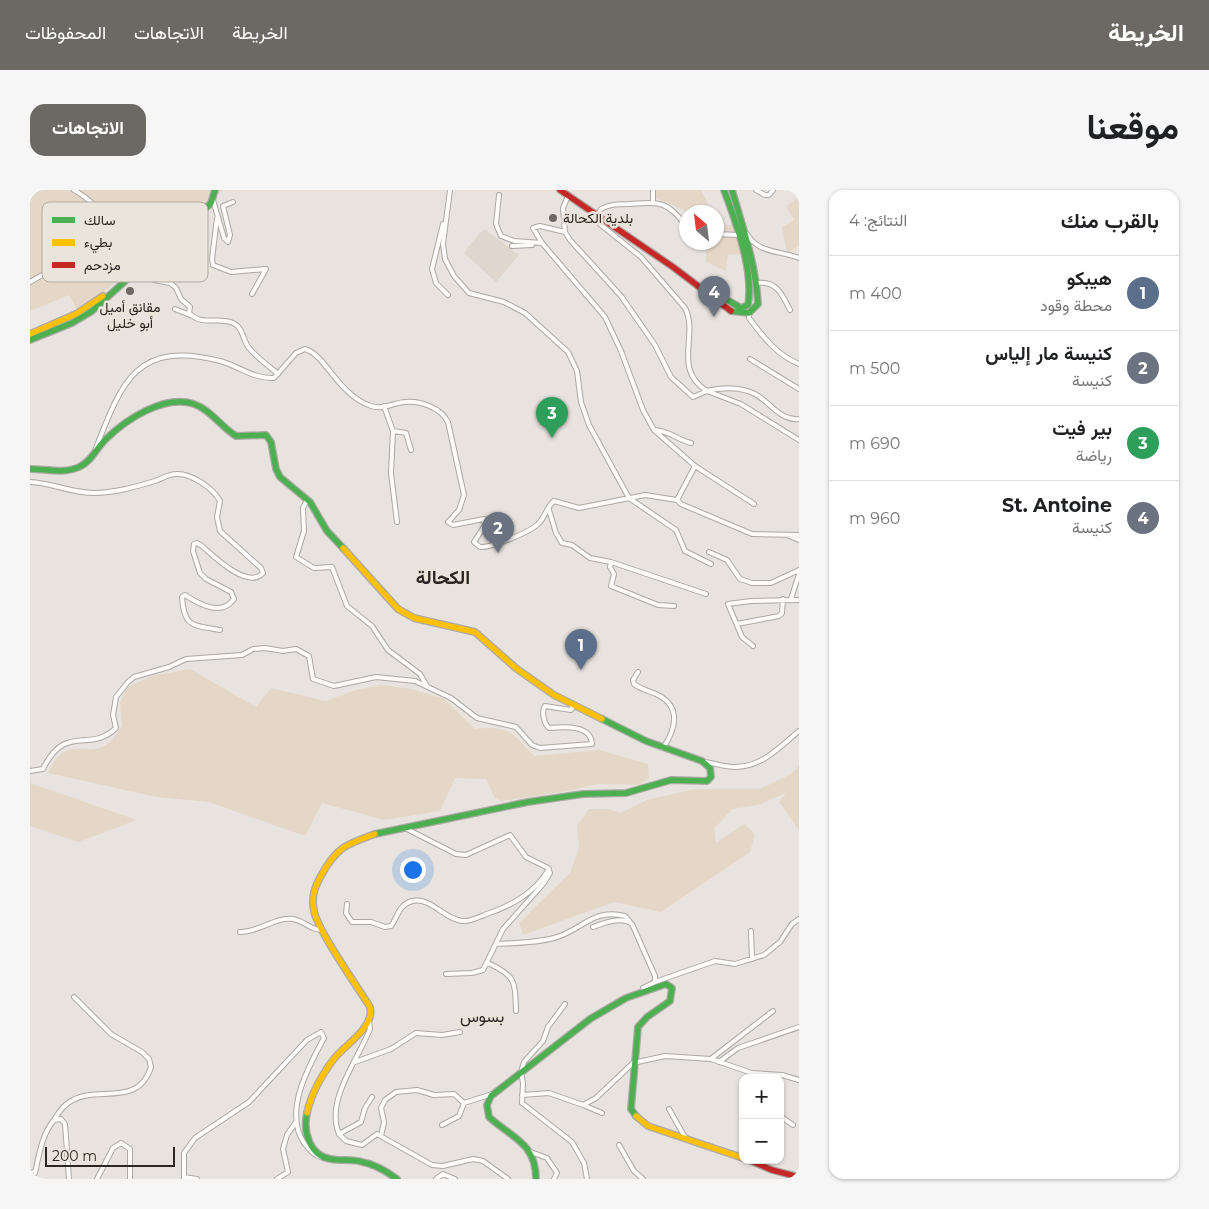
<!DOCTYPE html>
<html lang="ar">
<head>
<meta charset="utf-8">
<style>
	:root { --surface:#fff; --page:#f6f6f6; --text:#202124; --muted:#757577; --line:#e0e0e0; --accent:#6c6864 }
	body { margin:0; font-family:Montserrat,Vazirmatn,sans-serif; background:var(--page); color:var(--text); direction:rtl }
	.controls { position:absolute; right:15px; bottom:15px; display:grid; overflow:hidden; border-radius:10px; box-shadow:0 1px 4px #0004 }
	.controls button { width:45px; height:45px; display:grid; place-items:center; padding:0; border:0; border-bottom:1px solid var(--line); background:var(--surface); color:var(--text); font:25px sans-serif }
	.compass { position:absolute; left:649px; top:15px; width:45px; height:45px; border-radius:50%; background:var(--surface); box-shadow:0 1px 4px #0004; rotate:332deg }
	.scale { position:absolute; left:15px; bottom:12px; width:130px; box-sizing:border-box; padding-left:5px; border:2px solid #292623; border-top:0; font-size:14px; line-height:18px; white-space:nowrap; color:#292623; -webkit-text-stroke:4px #ebe4db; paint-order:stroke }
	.you { position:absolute; left:382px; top:679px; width:18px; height:18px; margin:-12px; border:4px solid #fff; border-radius:50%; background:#1a73e8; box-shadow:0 0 0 8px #1a73e833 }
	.badge { display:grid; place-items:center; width:32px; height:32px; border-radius:50%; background:var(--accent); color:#fff; font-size:16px; font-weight:700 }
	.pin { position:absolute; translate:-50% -41px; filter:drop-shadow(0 1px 2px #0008) }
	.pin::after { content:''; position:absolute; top:26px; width:18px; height:15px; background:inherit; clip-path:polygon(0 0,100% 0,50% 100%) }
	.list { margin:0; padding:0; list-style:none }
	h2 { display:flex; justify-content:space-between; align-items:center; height:65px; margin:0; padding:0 20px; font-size:21px }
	h2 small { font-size:16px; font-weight:400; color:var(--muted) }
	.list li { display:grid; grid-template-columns:32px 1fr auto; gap:15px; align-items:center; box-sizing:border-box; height:75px; padding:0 20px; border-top:1px solid var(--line) }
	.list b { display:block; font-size:19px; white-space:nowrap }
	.list p { margin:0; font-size:16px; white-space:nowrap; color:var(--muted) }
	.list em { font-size:16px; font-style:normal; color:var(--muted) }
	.map { position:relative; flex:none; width:769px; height:989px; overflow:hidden; direction:ltr; border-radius:15px }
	header { display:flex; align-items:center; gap:30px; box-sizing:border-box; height:70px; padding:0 25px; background:var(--accent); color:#fff }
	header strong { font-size:24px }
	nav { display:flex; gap:28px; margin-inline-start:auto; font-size:18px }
	.intro { display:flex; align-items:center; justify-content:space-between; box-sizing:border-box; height:120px; padding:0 30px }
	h1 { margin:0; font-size:35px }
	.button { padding:12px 22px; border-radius:15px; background:var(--accent); color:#fff; font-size:18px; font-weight:700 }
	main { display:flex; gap:30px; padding:0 30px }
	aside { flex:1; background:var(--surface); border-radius:15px; box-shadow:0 1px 4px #0004 }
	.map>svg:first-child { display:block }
	.built { fill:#dfd7cd }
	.green { fill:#e5d7c7 }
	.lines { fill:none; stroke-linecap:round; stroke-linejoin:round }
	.street-casing { stroke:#aca8a5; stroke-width:6 }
	.fast-casing { stroke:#aca8a5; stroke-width:8 }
	.slow-casing { stroke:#aca8a5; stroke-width:8 }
	.jam-casing { stroke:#aca8a5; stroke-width:8 }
	.street { stroke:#fcfbfa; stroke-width:4 }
	.fast { stroke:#4caf50; stroke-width:5.5 }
	.slow { stroke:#ffc107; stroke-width:5.5 }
	.jam { stroke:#c62828; stroke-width:5.5 }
	.poi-dot { fill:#6c6864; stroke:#ebe4db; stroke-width:2 }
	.labels { text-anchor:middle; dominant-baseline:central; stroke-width:5; stroke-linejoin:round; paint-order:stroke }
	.poi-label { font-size:14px; fill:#292623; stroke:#ebe4db; text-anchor:start }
	.quarter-label { font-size:16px; fill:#292623; stroke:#ebe4db }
	.district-label { font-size:19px; font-weight:bold; fill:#292623; stroke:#ebe4db }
	.key { fill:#ebe4db; stroke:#b1aba4; stroke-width:1 }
	.key-label { font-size:14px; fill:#292623 }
</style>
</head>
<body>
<header>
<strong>الخريطة</strong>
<nav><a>الخريطة</a><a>الاتجاهات</a><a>المحفوظات</a></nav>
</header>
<div class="intro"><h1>موقعنا</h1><a class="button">الاتجاهات</a></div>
<main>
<aside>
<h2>بالقرب منك<small>النتائج: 4</small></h2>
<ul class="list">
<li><span class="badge" style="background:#5c6f8a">1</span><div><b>هيبكو</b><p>محطة وقود</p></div><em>400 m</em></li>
<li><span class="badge" style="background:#6b7280">2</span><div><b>كنيسة مار إلياس</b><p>كنيسة</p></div><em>500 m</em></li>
<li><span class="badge" style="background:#2e9e5b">3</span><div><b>بير فيت</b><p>رياضة</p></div><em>690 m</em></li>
<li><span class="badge" style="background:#6b7280">4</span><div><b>St. Antoine</b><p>كنيسة</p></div><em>960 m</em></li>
</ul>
</aside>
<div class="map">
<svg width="769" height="989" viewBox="0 0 769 989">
	<rect width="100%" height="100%" fill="#e8e3de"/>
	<path class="built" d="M456,40l33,25 -23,27 -32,-29 16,-21z"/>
	<path class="green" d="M0,0h195l-9,5 -60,54 -18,-18 -21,14 16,22 -54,46 -10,-18 -39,16z
		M623,0h48l11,22h-25l-31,-14z
		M766,9l3,1v46l-12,7 -5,-26 12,-7 -8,-14z
		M687,35h18l9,29 -16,1 -2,16 -20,-9v-15l-4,-4 14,-1z
		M160,479l66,38 15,-19 55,13 26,-10 29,-6 31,4 32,10 31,30c35,-4 37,4 59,27l65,-6 49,14 1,14 -11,7 -41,-1 -35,8 -61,9 -6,-3 -9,-19 -31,-1 -15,33 -55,9 -63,-17 -17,33 -96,-34 -52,-5 -109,-24c20,-43 38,-11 62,-31 4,-4 8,-11 12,-16l-2,-23 6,-15 26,-12z
		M769,576v64l-20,-28 7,-9 -28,12 -26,4 -18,20 2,14 28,-19 11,10 -5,18 -89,60 -47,-10 -91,33 -4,-12 51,-50 9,-26 -2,-22 12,-16h19l12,4 27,-13 47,-11h66l31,-15z
		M0,593l107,37 -59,22 -48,-16z"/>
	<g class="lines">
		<defs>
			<path id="street" d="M420,0l-7,54 2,15 9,17 15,17 35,9 21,11 43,39 9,19 4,31 8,23 40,73 47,32 9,21 26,13
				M623,0v12
				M726,0l9,5h4l4,-5
				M469,5l-3,29 5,12 13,5 28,2
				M538,6l-5,12 2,24 5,8 51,56 34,49 16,32 22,20 14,-6 34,13 58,36
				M183,10l11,38 4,4 2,-7 -7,-29 10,-4
				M570,21l1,-2c9,-5 18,-5 27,-5 31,-2 39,-4 58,22
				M566,23l-3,4 3,4 45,36 44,51c14,27 -13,61 22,83 15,-4 34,-4 48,3 15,8 25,27 44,25
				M187,28l-5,41 1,6 18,7 35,-3 -14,25
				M413,34l-11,45 4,14 12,12
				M535,42l-25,-6 -7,2 9,15 63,74 16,34 22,59 11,20 41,36 59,38
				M686,44l22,1
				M717,44c12,20 32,16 52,24
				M482,56l20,-1
				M107,80l17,10 16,3 6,5 5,11 9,8 -1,6c14,14 29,3 44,10 10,4 10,18 16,25 8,10 20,18 29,26
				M0,92c35,-21 113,-52 44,-92
				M727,93c20,-2 25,11 33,27
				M145,119l15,6
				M719,123v5c14,19 28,37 50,46
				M720,169l49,30
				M354,216l9,25 -2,42 6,49
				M624,240c14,0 24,10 37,13
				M363,241l13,2 5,17
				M66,258c26,-67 41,-108 124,-87 19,5 33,18 54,17l22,-25 9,-4c21,6 33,46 66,57 12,4 22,-3 34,-4 15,-2 36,6 43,20l16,73 -5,15 -11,12 5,3 31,-6 1,6 -11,17 6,5c11,1 50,-15 58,-23 7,-6 9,-18 16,-23l25,7 66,-13 32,5 4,4 71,30 47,1
				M0,292c23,1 41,11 64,11 20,0 41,-6 61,-12 6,-2 14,-7 21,-7 15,-1 37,14 44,27l-3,16 3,14 41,37 2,5c-15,17 -50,-17 -61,-27l-5,-3 -3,1 -1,7 7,22 6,6 25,13 3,7c-13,18 -35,5 -49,-4l-3,2c2,31 11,28 38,33
				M277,310l-4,8 1,23 -8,26 18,11 18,-1 15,39 25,20 16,24 32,24 7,12
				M647,310l18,-34
				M519,320l7,23 6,10 10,2 18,13 21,4 95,32
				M759,346l10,4
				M679,362l18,8 13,19 12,4h19l28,-13
				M581,372l-1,5 4,7 -3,12 47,19 16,1
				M761,409l8,-25
				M707,434l42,-8 3,-3 1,-14
				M723,456l-11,-9 -14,-33 23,-3 48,-1
				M608,482l-5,8 1,4c7,5 15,7 22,10 26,12 20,35 7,54
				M674,572c10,1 21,5 31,5 27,0 45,-20 64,-36
				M0,581l13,-2c23,-47 46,-15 73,-41l-3,-13 3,-18 12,-15 6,-5 35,-10 17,-8 56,-4 11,-6 12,-1 18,3 13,-2 13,7 4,23 21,7 42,-9 39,4 36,17 26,20 39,9 16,18 8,3 52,-4c-1,-20 -29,-17 -43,-16 -5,-4 -8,-17 -4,-22l26,4 2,-3 -2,-2
				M375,638l51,26 10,1 44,-20 16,22 22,11 2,5 -6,10 -41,46 -20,41 -11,3 -26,1
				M317,714l-1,9 6,9h19l14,5 6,-1c7,-9 7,-21 21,-25 19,-4 32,18 50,20 7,1 15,-3 22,-6 27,-9 50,-21 65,-46
				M563,737c11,-4 28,-11 39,-3l23,52v6l-12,6
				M721,741l1,28
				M210,742c20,0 34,-15 53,-13 10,1 20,13 29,10
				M466,754c19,-1 39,-1 58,-6 28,-7 37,-30 71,-22l5,6
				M458,773c28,13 27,18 28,48
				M625,792l60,-21 20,3 29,-9 16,-13 12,-18 7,-5
				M535,814l-17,23 -5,14 -19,21 -3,10 2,11 -1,20 50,39 12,21 3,16
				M682,868l61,-47
				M325,872l36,-13 25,-16 26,2 18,-3
				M689,872l19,-14 61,-21
				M492,905l27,-2 34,12 13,-7 37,-35 32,-7 46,3 41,14 30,2 17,5
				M342,907l-7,11 -4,14 -22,12 7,7 16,4 15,-11 55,31 11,1 30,-7 10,2 25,18
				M553,915l19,8
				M639,919l17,30
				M750,926l13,9
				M24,930c5,-8 10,-16 19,-20 25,-14 66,7 78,-33l-2,-8 -7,-7 -31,-18 -37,-37
				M412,935l17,-9 5,-13
				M309,944c-14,-34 19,-74 31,-105l-1,-9
				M351,946l3,-14 -3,-14 4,-8 11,-8 21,-2 17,5 20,-1 10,9 28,-9
				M589,955l15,26 9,8
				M501,962l16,6 10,15 -3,6
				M0,982l5,1c4,-18 7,-39 19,-53l7,-1 4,5 4,55
				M154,987l13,2
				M67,989l16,-31 8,-5 9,6v30
				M154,989v-26l11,-15 54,-36 58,-62 14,-8 3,6c-15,28 -41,73 -20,105 5,6 10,13 17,14
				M247,989l11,-7 -5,-23 4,-14 9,-13
				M406,989l7,-5 12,5"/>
			<path id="fast" d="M685,103l26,15 7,-3c6,-34 -12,-83 -24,-115
				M701,121l18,2 9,-9c-2,-39 -15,-76 -26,-114
				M0,150l42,-17 20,-12 115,-104 4,-4 4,-13
				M0,279c16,0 34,5 49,-2 12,-5 17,-18 26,-27 20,-20 59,-46 89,-36 17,6 27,23 42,32l30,-1 5,7 5,27 4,8 30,25 17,29 16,17
				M345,644l153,-32 55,-8 43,-1 45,-13 36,1 4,-4 -1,-9 -8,-7 -56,-20 -44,-22
				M277,923c-4,18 2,43 24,46 10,2 21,0 31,3 13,2 24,9 35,17
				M506,989c0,-36 -24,-41 -47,-62l-2,-12 4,-9 99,-77 36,-21 40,-14 6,4 -2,13 -23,16 -9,10 -7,82 5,7"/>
			<path id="slow" d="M0,144l46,-20 27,-18
				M313,358l55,61 16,9 61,14 42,37 37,26 48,24
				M277,923c4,-19 15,-38 26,-53 11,-15 42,-32 37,-53 -13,-21 -52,-76 -56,-96 -3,-15 1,-25 8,-37 15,-27 25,-30 53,-40
				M606,926l12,10 95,32"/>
			<path id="jam" d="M530,0l113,77 58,44
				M719,970l23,10 27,7"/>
		</defs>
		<use href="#street" class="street-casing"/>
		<use href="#fast" class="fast-casing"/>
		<use href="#slow" class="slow-casing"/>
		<use href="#jam" class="jam-casing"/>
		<use href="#street" class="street"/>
		<use href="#fast" class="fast"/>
		<use href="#slow" class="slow"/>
		<use href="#jam" class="jam"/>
	</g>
	<g class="poi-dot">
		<circle cx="523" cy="28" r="5"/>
		<circle cx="100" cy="101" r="5"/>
	</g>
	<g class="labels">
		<g class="poi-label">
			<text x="533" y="28">بلدية الكحالة</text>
			<text x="100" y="117" text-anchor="middle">مقانق أميل<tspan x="100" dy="16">أبو خليل</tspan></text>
		</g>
		<g class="quarter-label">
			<text x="452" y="826">بسوس</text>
		</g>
		<g class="district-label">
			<text x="413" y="387">الكحالة</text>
		</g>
	</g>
	<rect x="12" y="12" width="166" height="80" rx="8" class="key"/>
	<rect x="22" y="27" width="23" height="6" fill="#4caf50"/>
	<rect x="22" y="49" width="23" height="7" fill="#ffc107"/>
	<rect x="22" y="72" width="23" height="6" fill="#c62828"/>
	<g class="key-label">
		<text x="54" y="35">سالك</text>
		<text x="54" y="57">بطيء</text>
		<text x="54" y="80">مزدحم</text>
	</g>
</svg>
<div class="controls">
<button>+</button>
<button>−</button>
</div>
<svg class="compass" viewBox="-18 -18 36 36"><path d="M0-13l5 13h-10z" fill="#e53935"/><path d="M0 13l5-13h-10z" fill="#757577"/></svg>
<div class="scale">200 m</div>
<div class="you"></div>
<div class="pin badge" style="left:551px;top:480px;background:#5c6f8a">1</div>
<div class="pin badge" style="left:468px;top:363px;background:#6b7280">2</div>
<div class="pin badge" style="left:522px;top:248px;background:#2e9e5b">3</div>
<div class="pin badge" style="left:684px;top:127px;background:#6b7280">4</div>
</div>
</main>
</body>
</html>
